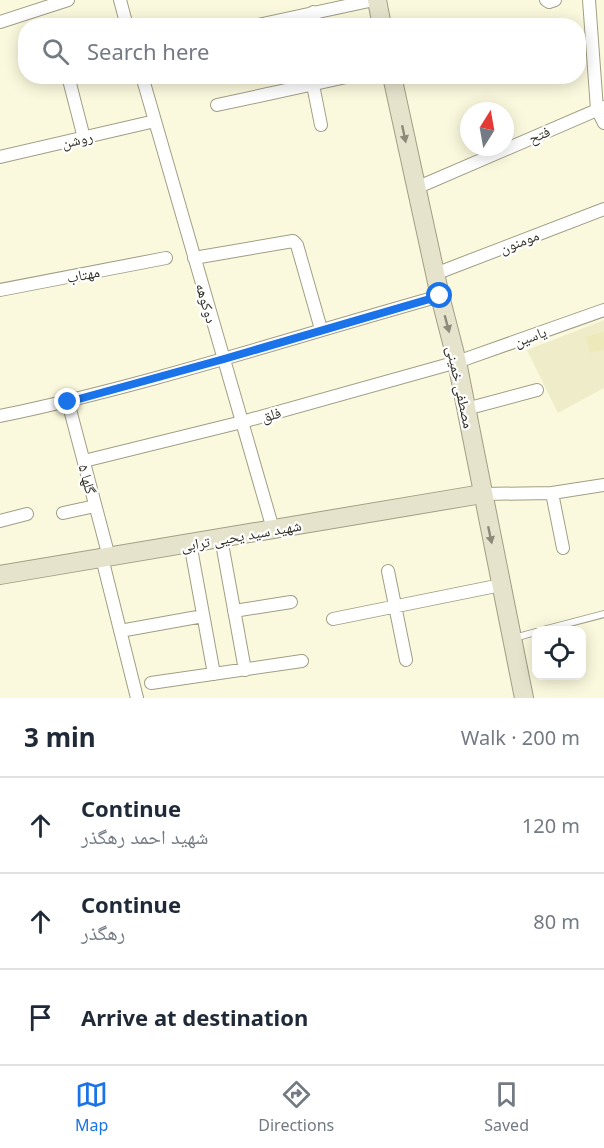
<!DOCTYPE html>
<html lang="en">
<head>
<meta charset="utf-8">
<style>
	:root { --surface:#fff; --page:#f2f2f3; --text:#1f2937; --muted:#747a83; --line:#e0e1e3; --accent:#1a73e8 }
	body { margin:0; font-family:"Noto Sans","Noto Naskh Arabic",sans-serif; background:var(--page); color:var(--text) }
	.controls { position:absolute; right:18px; bottom:18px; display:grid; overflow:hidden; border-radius:12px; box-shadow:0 3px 15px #0003 }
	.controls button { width:54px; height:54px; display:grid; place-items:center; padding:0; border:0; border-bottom:2px solid var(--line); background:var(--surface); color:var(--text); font:30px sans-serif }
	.compass { position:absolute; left:460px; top:102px; width:54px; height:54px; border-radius:50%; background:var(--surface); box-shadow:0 3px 15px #0003; rotate:11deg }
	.stop { position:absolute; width:18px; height:18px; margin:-14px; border:4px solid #1a73e8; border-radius:50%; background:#fff }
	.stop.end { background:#1a73e8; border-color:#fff; box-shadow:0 2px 6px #0008 }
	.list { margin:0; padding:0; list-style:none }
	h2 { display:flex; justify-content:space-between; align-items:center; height:78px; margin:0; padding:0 24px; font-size:26px }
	h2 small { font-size:20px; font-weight:400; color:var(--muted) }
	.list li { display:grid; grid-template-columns:39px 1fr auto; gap:18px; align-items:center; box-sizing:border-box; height:96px; padding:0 24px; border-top:2px solid var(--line) }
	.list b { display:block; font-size:22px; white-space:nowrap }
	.list p { margin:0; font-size:20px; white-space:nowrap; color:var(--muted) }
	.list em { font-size:20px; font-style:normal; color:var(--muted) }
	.icon { flex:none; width:33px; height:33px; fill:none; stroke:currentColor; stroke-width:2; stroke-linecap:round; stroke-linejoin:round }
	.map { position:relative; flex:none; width:604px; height:698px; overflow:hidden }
	.search { position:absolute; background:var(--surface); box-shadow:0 3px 15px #0003; left:18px; right:18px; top:18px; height:66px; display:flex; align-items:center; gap:15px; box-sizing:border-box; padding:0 21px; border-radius:24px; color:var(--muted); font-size:22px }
	.sheet { height:366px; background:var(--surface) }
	nav { display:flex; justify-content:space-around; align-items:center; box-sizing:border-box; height:84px; border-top:2px solid var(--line); background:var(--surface); font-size:16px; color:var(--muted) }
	nav a { display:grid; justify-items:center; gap:3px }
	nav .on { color:var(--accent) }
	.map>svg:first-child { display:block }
	.built { fill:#efecc9 }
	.green { fill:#eee9ba }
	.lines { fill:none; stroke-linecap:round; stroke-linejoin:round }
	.lane-casing { stroke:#a19e85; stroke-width:8 }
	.street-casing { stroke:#a19e85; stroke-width:14 }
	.secondary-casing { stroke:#a19e85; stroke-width:20 }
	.lane { stroke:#fff; stroke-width:6 }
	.street { stroke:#fff; stroke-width:12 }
	.secondary { stroke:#e6e3cd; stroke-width:18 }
	.oneway { fill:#8c8a7a }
	.route { stroke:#1a73e8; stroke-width:8 }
	.labels { text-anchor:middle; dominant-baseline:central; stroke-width:4.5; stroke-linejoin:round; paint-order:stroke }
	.street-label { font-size:15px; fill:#323126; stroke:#fff }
</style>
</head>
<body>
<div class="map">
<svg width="604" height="698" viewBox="0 0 604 698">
	<rect width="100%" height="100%" fill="#fbf9dd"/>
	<path class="built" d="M604,320v68l-46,25 -31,-63z"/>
	<path class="green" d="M604,332v18l-14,3 -5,-16z"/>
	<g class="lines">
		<defs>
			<path id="lane" d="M543,630l61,-16
				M514,638l22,-6"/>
			<path id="street" d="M120,0l7,26
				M546,0l3,2 6,-2
				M589,0l8,109 7,14
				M313,12l3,14
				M0,22l68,-22
				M253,26l121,-26
				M68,76l16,62
				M142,76l131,453
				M313,85l8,40
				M217,105l134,-29
				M0,157l155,-36
				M416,188l188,-81
				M194,258l99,-17 4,4 24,84
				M435,274l169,-65
				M0,290l166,-32
				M68,402l41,155
				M466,409l71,-19
				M0,416c149,-31 293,-79 440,-120
				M84,461l158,-39 215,-60 147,-52
				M552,493l11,55
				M482,494l70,-1 52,-8
				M63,513l32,-7
				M0,521l27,-7
				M221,538l24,132
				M190,543l24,131
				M102,558l35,140
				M388,571l18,89
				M234,611l57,-9
				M333,619l168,-34
				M120,631l83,-15
				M151,683l151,-22"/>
			<path id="secondary" d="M377,0l5,26
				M392,76l48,220 17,66 67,336
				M0,575l482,-81"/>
		</defs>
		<use href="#lane" class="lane-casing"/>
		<use href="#street" class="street-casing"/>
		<use href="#secondary" class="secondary-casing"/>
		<use href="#lane" class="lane"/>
		<use href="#street" class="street"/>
		<use href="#secondary" class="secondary"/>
	</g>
	<defs><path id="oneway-solid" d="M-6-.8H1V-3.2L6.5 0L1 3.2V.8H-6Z" transform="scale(1.5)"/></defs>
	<g class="oneway">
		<use href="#oneway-solid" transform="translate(404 134) rotate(78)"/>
		<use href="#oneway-solid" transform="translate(447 324) rotate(75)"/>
		<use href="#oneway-solid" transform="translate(490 535) rotate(78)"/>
	</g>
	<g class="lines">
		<path class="route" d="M68,402l156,-43 216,-63"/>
	</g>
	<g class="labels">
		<g class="street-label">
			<text transform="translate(539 134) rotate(-23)">فتح</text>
			<text transform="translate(77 139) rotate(-13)">روشن</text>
			<text transform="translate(519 241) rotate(-21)">مومنون</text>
			<text transform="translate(83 274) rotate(-11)">مهتاب</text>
			<text transform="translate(207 303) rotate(74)">دوکوهه</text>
			<text transform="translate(530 336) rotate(-20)">یاسین</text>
			<text transform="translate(461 387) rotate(78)">مصطفی خمینی</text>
			<text transform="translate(271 414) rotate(-16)">فلق</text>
			<text transform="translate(88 479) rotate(75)">گلها ۵</text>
			<text transform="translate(241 535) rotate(-10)">شهید سید یحیی ترابی</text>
		</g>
	</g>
</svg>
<div class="controls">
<button><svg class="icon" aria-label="locate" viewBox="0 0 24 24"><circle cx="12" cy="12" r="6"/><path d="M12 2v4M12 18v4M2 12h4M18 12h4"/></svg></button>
</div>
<svg class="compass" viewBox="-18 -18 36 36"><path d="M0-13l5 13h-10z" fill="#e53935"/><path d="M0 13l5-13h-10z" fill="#747a83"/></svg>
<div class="stop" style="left:440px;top:296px"></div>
<div class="stop end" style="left:68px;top:402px"></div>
<div class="search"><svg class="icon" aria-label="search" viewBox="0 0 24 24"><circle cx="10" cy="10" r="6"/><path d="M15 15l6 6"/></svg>Search here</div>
</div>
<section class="sheet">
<h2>3 min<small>Walk · 200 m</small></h2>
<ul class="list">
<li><svg class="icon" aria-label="ahead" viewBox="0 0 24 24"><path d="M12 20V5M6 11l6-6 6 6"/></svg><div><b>Continue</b><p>شهید احمد رهگذر</p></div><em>120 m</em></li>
<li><svg class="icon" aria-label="ahead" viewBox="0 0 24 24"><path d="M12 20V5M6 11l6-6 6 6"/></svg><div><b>Continue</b><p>رهگذر</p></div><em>80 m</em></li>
<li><svg class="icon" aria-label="arrive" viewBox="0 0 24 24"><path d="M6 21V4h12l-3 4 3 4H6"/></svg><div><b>Arrive at destination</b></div></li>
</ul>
</section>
<nav>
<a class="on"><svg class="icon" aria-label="map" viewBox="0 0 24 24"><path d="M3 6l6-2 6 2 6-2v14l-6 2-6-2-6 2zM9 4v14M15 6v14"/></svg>Map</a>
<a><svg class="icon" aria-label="directions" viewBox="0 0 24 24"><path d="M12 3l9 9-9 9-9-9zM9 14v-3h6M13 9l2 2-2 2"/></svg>Directions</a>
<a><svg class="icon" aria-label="saved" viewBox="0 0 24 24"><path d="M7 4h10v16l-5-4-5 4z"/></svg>Saved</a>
</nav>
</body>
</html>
